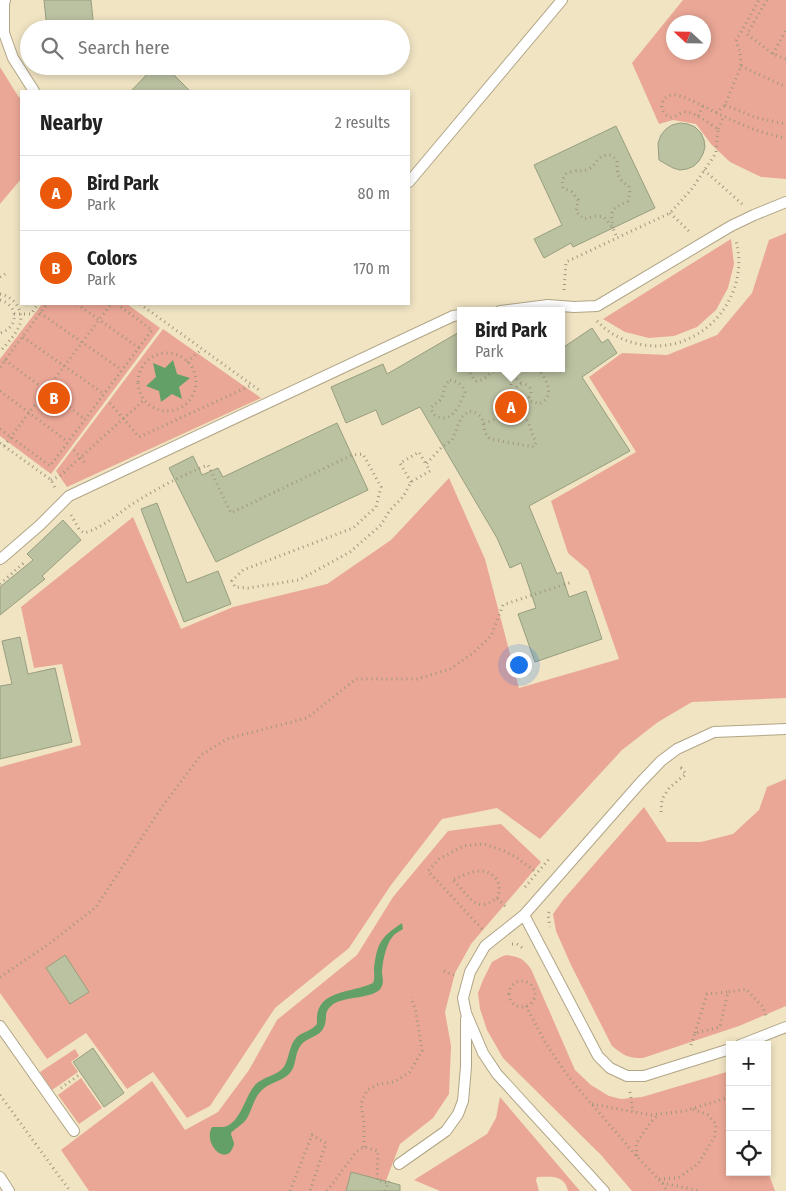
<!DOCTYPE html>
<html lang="en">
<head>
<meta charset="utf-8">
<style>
	:root { --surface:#fff; --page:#f6f6f6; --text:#222; --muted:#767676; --line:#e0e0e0; --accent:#ea580c }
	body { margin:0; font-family:"Fira Sans Condensed",sans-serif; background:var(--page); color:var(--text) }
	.controls { position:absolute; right:15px; bottom:15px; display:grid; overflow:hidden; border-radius:0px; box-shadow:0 2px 8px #0003 }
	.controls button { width:45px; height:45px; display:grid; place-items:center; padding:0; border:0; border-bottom:1px solid var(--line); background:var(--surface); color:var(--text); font:25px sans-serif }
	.compass { position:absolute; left:666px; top:15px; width:45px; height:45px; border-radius:50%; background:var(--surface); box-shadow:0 2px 8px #0003; rotate:292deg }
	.you { position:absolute; left:518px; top:664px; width:18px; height:18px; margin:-12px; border:4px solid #fff; border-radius:50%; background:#1a73e8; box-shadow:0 0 0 8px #1a73e833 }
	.badge { display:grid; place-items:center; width:32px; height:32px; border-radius:50%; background:var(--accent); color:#fff; font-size:16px; font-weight:700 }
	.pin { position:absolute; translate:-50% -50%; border:2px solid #fff; box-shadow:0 1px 5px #0006 }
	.popup { position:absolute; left:457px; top:307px; width:108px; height:65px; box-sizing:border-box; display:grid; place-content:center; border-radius:0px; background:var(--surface); filter:drop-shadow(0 1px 4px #0005); font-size:16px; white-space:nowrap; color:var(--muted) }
	.popup b { font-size:19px; color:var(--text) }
	.popup::after { content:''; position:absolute; left:50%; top:100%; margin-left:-10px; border:10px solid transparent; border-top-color:var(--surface) }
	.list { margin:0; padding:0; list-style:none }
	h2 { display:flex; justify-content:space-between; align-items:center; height:65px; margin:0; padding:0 20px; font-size:21px }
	h2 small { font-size:16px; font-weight:400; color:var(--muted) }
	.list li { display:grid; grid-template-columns:32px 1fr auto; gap:15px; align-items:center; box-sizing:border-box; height:75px; padding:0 20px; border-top:1px solid var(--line) }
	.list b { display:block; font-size:19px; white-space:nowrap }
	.list p { margin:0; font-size:16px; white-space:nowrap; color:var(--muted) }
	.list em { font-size:16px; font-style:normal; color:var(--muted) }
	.icon { flex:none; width:28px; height:28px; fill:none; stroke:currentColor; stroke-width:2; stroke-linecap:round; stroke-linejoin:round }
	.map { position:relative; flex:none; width:786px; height:1191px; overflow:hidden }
	.search { position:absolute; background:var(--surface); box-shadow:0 2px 8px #0003; left:20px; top:20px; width:390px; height:55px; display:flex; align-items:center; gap:12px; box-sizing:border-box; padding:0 18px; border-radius:28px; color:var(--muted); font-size:19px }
	.panel { position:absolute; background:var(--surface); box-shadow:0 2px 8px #0003; left:20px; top:90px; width:390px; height:215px; border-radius:0px }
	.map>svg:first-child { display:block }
	.green { fill:#eba796; fill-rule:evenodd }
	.water { fill:#63a067 }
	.building { fill:#bbc2a2; stroke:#979e7e }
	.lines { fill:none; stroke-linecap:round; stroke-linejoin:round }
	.service-casing { stroke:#b1a586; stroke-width:12 }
	.path { stroke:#a0977e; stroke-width:3; stroke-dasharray:1 4; stroke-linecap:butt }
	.service { stroke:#fff; stroke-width:10 }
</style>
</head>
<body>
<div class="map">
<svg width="786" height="1191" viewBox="0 0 786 1191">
	<rect width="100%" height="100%" fill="#f0e4c3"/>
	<path class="green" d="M683,0h103v179l-25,-2 -31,-15 -19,-18 -15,-20 -23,-4 -14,4 -27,-61zM674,22h30v30h-30z
		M0,67l18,29 3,3v80l-21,25z
		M786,233v465l-94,4 -34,20 -36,28 -82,89 -43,-31 -55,11 -51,66 -42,63 -74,60 -65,98 -23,12 -34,-46 -26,17 -41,-56 -39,26 -47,-66v-226l81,-22 -19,-81 -28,4 -13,-61 112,-90 48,112 52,-22 94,-23 64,-44 58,-62 36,81 34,129 100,-29 -31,-89 -20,-17 -17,-52 85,-49 -47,-75 33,-24 45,2 50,-20 35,-42 17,-53z
		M731,239l3,25 -6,24 -12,22 -19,17 -23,9 -25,2 -24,-6 -22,-13z
		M42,304h85l33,24 -109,146 -51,-38v-77z
		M163,329l98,69 -194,89 -11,-16z
		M786,779v227l-47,20 -96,32c-16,0 -18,-2 -31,-12l-41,-81 -15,-34 -3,-17 10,-14 81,-93 23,35h34l32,-8 26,-24 8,-23z
		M501,824l40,38 -70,82 -16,29 -10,39 6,34 -2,48 -16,24 -33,26 -18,47h-293l-28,-41 91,-69 33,49 33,-18 31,-42 28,-50 80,-65 36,-58 55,-66z
		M506,955c13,2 17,3 25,14l44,101 16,15 18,11 12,3 21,-2 88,-26v101h37v-3l8,22h-143l-31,-36 -98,-97 -16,-28 -7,-21 -2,-16 5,-13 9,-18 9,-5z
		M75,1049l4,7 -8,6 7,10 -26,18 -12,-18z
		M81,1078l21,30 -23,16 -21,-29z
		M500,1097l80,94h-12c-4,-17 -17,-14 -31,-14l-1,3 3,11h-99l-26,-11 73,-46 9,-16z"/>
	<path class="water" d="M173,360l4,14 13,4 -11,9 3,12 -10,-5 -11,8 -2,-11 -13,-5 10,-9 -3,-14 12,5z
		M402,923l1,6c-3,2 -7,4 -9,6 -8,8 -11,25 -12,36 0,5 2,10 0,15 -5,14 -40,9 -51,20 -8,7 -3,13 -7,21 -4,10 -17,10 -23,18 -7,9 -4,20 -11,28 -8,9 -21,9 -29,18 -8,8 -9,21 -16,30 -2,3 -13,10 -14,12 0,3 3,8 3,11 -6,25 -32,0 -22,-17 4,0 8,0 12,0 17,-4 21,-32 32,-43 9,-8 24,-9 29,-19 5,-10 4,-20 12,-28 4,-4 10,-5 14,-8 1,0 5,-4 6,-5 -3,-35 33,-30 56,-41 2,-5 1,-9 1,-15 3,-25 7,-31 28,-45z"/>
	<path class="building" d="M44,0h47l3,29h-47z
		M155,66h10l25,25h-59z
		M680,123l8,1 7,3 6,6 3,7 1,7 -2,7 -4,7 -5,5 -7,3 -7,1 -7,-2 -14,-8 -1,-17 3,-8 5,-6 6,-4z
		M616,126l39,82 -82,39 -2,-4 -27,15 -10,-19 28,-14 -28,-60z
		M592,328l10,15 6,-4 9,14 -35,24 48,74 -101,55 28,68 4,-2 8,25 17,-6 16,48 -67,23 -17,-48 18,-6 -15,-45 -11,5 -13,-30 -77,-131 -38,18 -6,-15 -30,13 -15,-36 52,-23 4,10 74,-43v37h100v-19z
		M337,423l31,67 -152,72 -47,-94 24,-12 9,19 16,-7 5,9z
		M157,503l30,80 31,-12 13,33 -47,18 -43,-113z
		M63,520l18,20 -39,36 3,3 -45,36v-28l33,-27 -6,-6z
		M20,637l8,37 27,-6 17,74 -72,17v-73l12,-2 -10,-43z
		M65,955l24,37 -19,12 -24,-36z
		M93,1048l31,45 -20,14 -31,-45z
		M351,1172l49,13v6h-54z"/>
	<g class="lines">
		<defs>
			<path id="service" d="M5,0l-1,4v29l9,25 21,33
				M409,182l153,-182
				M500,311l48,-6 26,2 23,-1 134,-80 23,-11 32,-13
				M0,559l3,-2 37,-32 29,-29 384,-180 8,-1
				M524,915l74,141 12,12 17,8h17l86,-27
				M0,1026l74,105
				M740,1045l46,-18
				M399,1164l47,-33 12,-17 5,-13 3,-34v-48
				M0,1177l9,14
				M604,1191l-107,-117 -14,-21 -17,-40 -3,-15 7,-26 15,-26 39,-31 116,-132 21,-22 16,-12 37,-17 72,-3"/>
		</defs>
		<use href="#service" class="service-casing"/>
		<path class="path" d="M767,0l-20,34 26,20 13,5
			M773,54l13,-24
			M741,66l45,21
			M725,105l32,13 29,6
			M716,113l9,-8 16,-39 -1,-14 -4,-11 23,-41
			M698,116l5,-10
			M718,129l6,-13
			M704,170l38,34
			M670,213l21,20
			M613,228c-3,-19 -2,-19 15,-27l2,-8 -1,-7c-12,-7 -12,-13 -12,-26l-6,-5c-16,0 -12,8 -22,14 -6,3 -9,1 -15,2 -3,1 -6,2 -8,3l-4,6 1,8 9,4 6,8 -2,12 8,7 10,-3 10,1 9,11 4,10
			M0,277l5,-3
			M564,290l2,-28 104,-49 21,-23 25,-37 2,-24c-8,-5 -23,-17 -32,-17 -8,0 -13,10 -21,2 -6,-7 -3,-17 6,-19 5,-1 11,2 15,3 33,15 64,34 100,40
			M0,294c16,3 27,21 17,36 -4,8 -12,15 -17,22
			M0,300c19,5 19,28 0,33
			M77,304l62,44
			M140,304l119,86
			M40,313l82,57
			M14,314h17l7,-10
			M597,321c22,24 61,32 91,18 37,-16 59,-59 48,-98
			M23,337l81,57
			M138 382a29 29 0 1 1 58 0a29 29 0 1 1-58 0Z
			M5,360l80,59
			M187,362l15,-13
			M0,367l47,-63
			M469,368l2,7 4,6c15,0 13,-14 27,-10l6,-3
			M450,380c8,2 13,5 15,12 -4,10 -11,28 -24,26 -3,-1 -5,-2 -8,-4l-2,-6 3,-4c14,-5 5,-15 16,-24z
			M521,383l-5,-5 1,-6 5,-4
			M515 392a8 8 0 1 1 16 0a8 8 0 1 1-16 0Z
			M0,391l68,51
			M529,397l1,4 9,3c2,-1 5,-3 7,-5 7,-10 -2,-23 -9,-31
			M110,403l29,34 113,-52
			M484,424l16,-7
			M0,429l50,37 102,-136 -35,-26
			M0,443l51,37 4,8
			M4,446l107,-142
			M74,450l12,14
			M51,480l9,-4 84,-76
			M411,482l-11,-19 19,-11 7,12
			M71,515l8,14 5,4c19,-5 34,-20 50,-30 24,-15 48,-28 74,-38l23,48 121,-58 11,-1 18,33 -5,20 -23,21 -110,42 -11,11 3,6 13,1 51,-8 51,-28 31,-27 9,-15 13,-13 8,-15 19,-11 -4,-7 16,-17 10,-7 9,-22 8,-7c22,5 9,17 21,28l44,8 2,-4 -8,-21 -17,-29v-19l1,-6
			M0,584l26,-23
			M661,812l1,-13 7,-11 17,-14 -5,-6 -2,1
			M525,887l25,-29
			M497,898c7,-13 -2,-27 -18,-27 -9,0 -18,6 -27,9 17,12 21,36 45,18l10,10
			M549,912l-1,3 2,12
			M482,929l-54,-58 11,-12 24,-13 21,-2 18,6 14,7 21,16
			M512,944h5l7,5
			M444,971l10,4
			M0,977l49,-33 47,-37 68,-103 37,-49 26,-16 80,-21 49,-39h61l33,-10 23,-16 18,-17 12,-31 69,-23
			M509 994a13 13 0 1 1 26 0a13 13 0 1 1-26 0Z
			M526,1006l20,38 25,36 61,71 30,32 5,8
			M695,1033l12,-39 21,-2
			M691,1045l4,-12 25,-6 8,-35 18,-3 17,18 4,11
			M61,1088l18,-13
			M630,1092l3,20
			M0,1095l70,96
			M592,1104l59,11 34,-4 45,-14
			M364,1147v-23l-3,-20 6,-14 12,-6 15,-2 15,-9 13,-22 -6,-39 -5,-15
			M637,1156l-1,-12 14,-21 8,-8
			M659,1179l19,-1 20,-14 17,-28 1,-12 -8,-9 -15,-6
			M662,1183l39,8
			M290,1191l22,-56 14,8 -16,48
			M327,1191l29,-39 8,-5 14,4 -1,29 11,3
			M385,1191l4,-10"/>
		<use href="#service" class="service"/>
	</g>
</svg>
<div class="controls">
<button>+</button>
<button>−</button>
<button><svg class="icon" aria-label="locate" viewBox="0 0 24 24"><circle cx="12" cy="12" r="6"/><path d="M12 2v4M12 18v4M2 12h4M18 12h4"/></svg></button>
</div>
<svg class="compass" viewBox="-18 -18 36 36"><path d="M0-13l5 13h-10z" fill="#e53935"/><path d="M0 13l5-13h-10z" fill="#767676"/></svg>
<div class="you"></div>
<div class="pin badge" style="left:511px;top:407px">A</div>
<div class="popup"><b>Bird Park</b>Park</div>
<div class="pin badge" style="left:54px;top:398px">B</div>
<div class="search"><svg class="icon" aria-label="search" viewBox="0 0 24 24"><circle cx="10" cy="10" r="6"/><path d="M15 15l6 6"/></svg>Search here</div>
<section class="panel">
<h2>Nearby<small>2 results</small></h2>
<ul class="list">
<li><span class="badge">A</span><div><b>Bird Park</b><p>Park</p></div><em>80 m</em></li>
<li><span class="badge">B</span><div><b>Colors</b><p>Park</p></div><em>170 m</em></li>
</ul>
</section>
</div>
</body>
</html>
